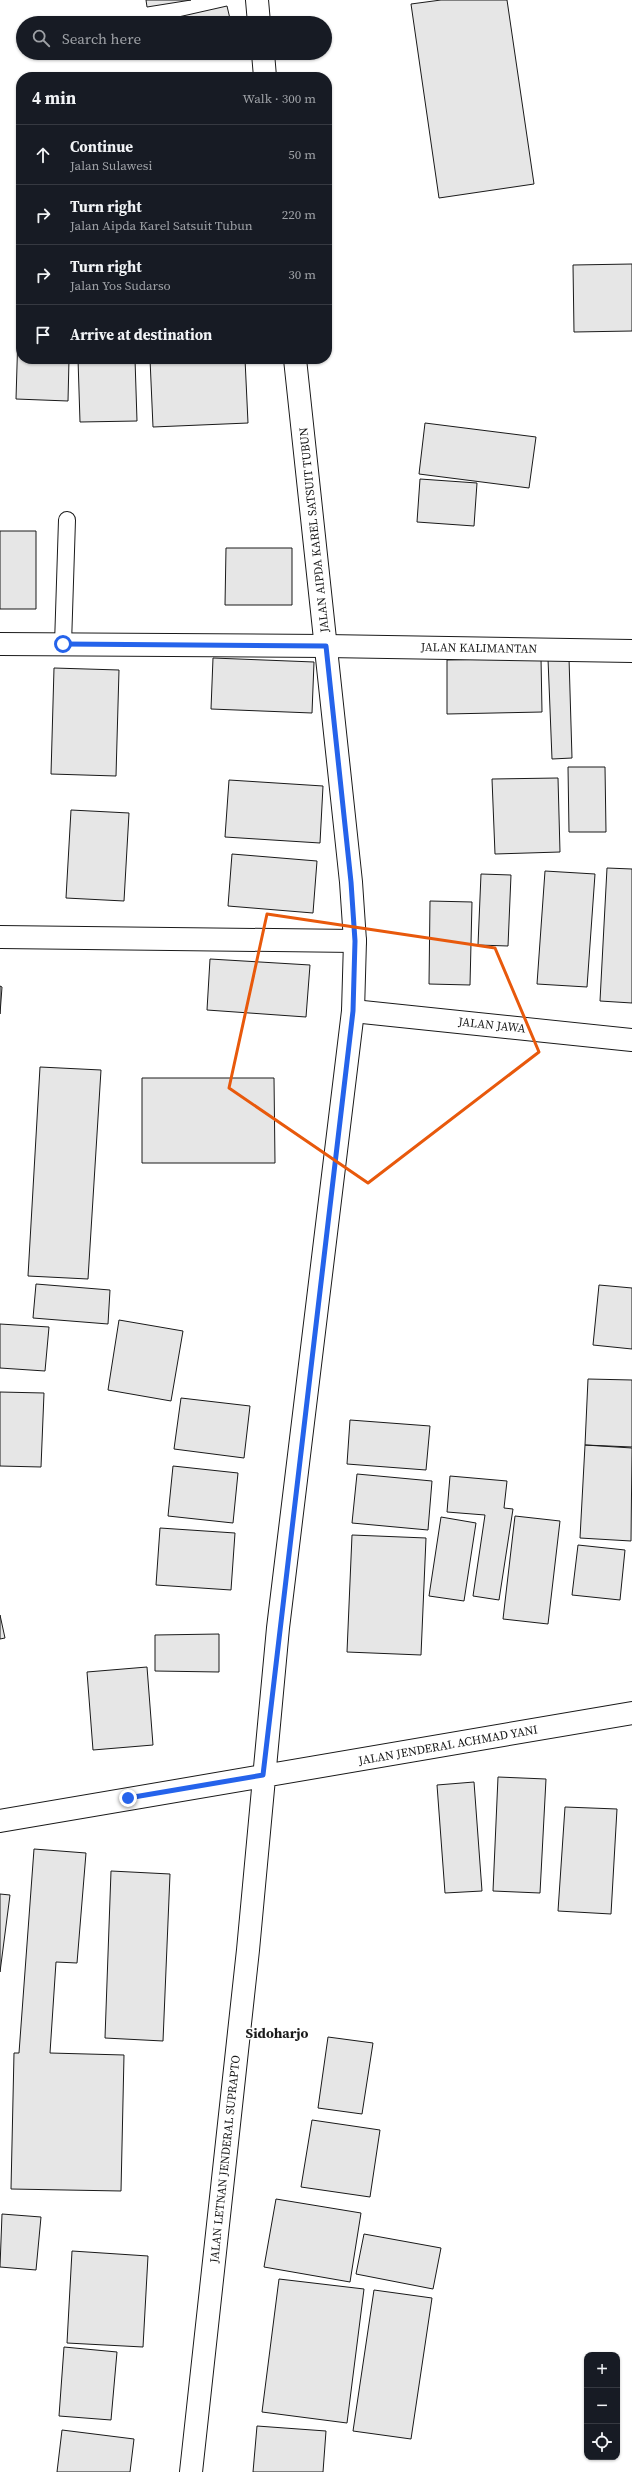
<!DOCTYPE html>
<html lang="en">
<head>
<meta charset="utf-8">
<style>
	:root { --surface:#171b24; --page:#20242c; --text:#f1f3f6; --muted:#9ea1a6; --line:#363941 }
	body { margin:0; font-family:"Source Serif 4",serif; background:var(--page); color:var(--text) }
	.controls { position:absolute; right:12px; bottom:12px; display:grid; overflow:hidden; border-radius:8px; box-shadow:0 1px 3px #0004 }
	.controls button { width:36px; height:36px; display:grid; place-items:center; padding:0; border:0; border-bottom:1px solid var(--line); background:var(--surface); color:var(--text); font:20px sans-serif }
	.stop { position:absolute; width:12px; height:12px; margin:-9px; border:3px solid #2563eb; border-radius:50%; background:#fff }
	.stop.end { background:#2563eb; border-color:#fff; box-shadow:0 1px 4px #0008 }
	.list { margin:0; padding:0; list-style:none }
	h2 { display:flex; justify-content:space-between; align-items:center; height:52px; margin:0; padding:0 16px; font-size:17px }
	h2 small { font-size:13px; font-weight:400; color:var(--muted) }
	.list li { display:grid; grid-template-columns:26px 1fr auto; gap:12px; align-items:center; box-sizing:border-box; height:60px; padding:0 16px; border-top:1px solid var(--line) }
	.list b { display:block; font-size:15px; white-space:nowrap }
	.list p { margin:0; font-size:13px; white-space:nowrap; color:var(--muted) }
	.list em { font-size:13px; font-style:normal; color:var(--muted) }
	.icon { flex:none; width:22px; height:22px; fill:none; stroke:currentColor; stroke-width:2; stroke-linecap:round; stroke-linejoin:round }
	.map { position:relative; flex:none; width:632px; height:2472px; overflow:hidden }
	.search { position:absolute; background:var(--surface); box-shadow:0 1px 3px #0004; left:16px; top:16px; width:316px; height:44px; display:flex; align-items:center; gap:10px; box-sizing:border-box; padding:0 14px; border-radius:22px; color:var(--muted); font-size:15px }
	.panel { position:absolute; background:var(--surface); box-shadow:0 1px 3px #0004; left:16px; top:72px; width:316px; height:292px; border-radius:16px }
	.map>svg:first-child { display:block }
	.building { fill:#e6e6e6; stroke:#1a1a1a }
	.lines { fill:none; stroke-linecap:round; stroke-linejoin:round }
	.lane-casing { stroke:#1a1a1a; stroke-width:18 }
	.street-casing { stroke:#1a1a1a; stroke-width:24 }
	.secondary-casing { stroke:#1a1a1a; stroke-width:24 }
	.lane { stroke:#fff; stroke-width:16 }
	.street { stroke:#fff; stroke-width:22 }
	.secondary { stroke:#fff; stroke-width:22 }
	.route { stroke:#2563eb; stroke-width:5 }
	.marked { fill:none; stroke:#e8590c; stroke-width:3; stroke-linejoin:round }
	.labels { text-anchor:middle; dominant-baseline:central; stroke-width:3; stroke-linejoin:round; paint-order:stroke }
	.street-label { font-size:12px; fill:#1a1a1a; stroke:#fff }
	.quarter-label { font-size:14px; font-weight:bold; fill:#1a1a1a; stroke:#fff }
</style>
</head>
<body>
<div class="map">
<svg width="632" height="2472" viewBox="0 0 632 2472">
	<rect width="100%" height="100%" fill="#fff"/>
	<path class="building" d="M146,0h45l-44,7z
		M441,0h66l27,184 -95,14 -28,-194z
		M227,6l4,17h-66v-3z
		M21,233v126h48l-1,42 -52,-2z
		M632,264v67l-58,1 -1,-67z
		M78,359h57l2,62 -57,1z
		M150,359h95l3,64 -95,4z
		M425,423l111,14 -7,51 -110,-14z
		M420,479l57,4 -3,43 -57,-4z
		M0,531h36v78h-36z
		M226,548h66v57h-67z
		M213,658l101,4 -2,51 -101,-4z
		M541,658l1,54 -95,2v-54z
		M569,658l3,100 -20,1 -4,-100z
		M54,668l65,2 -3,106 -65,-2z
		M568,767h37l1,65h-37z
		M558,778l2,74 -65,2 -3,-75z
		M229,780l94,6 -3,57 -95,-6z
		M71,810l58,3 -5,88 -58,-3z
		M232,854l85,7 -4,52 -85,-7z
		M607,868l25,1v134l-32,-2z
		M545,871l50,3 -8,113 -50,-3z
		M481,874l30,1 -3,71 -30,-1z
		M430,901l42,1 -2,83 -41,-1z
		M210,959l100,6 -4,52 -99,-7z
		M0,986l2,1 -2,27z
		M40,1067l61,3 -13,209 -60,-3z
		M142,1078h132l1,85h-133z
		M36,1284l74,6 -2,34 -75,-6z
		M599,1285l33,3v61l-39,-4z
		M119,1320l64,11 -12,70 -63,-11z
		M0,1324l49,3 -4,44 -45,-3z
		M588,1379l44,1v67l-47,-2z
		M0,1392l44,1 -3,74 -41,-1z
		M181,1398l69,8 -6,52 -70,-9z
		M350,1420l80,6 -4,44 -79,-6z
		M585,1445l47,3 -1,93 -51,-3z
		M173,1466l65,7 -5,50 -65,-7z
		M357,1474l75,7 -4,49 -76,-7z
		M450,1476l57,5 -3,27 9,1 -14,91 -26,-4 12,-81 -38,-3z
		M515,1516l45,5 -12,103 -45,-5z
		M441,1517l35,6 -12,78 -35,-5z
		M160,1528l75,5 -4,57 -75,-5z
		M352,1535l74,3 -5,117 -74,-3z
		M578,1545l47,5 -5,50 -48,-5z
		M0,1615l5,23 -5,1z
		M219,1634v38l-64,-1v-36z
		M147,1667l6,78 -60,5 -6,-78z
		M498,1777l48,2 -6,114 -47,-2z
		M474,1782l8,109 -37,2 -8,-108z
		M565,1807l52,2 -6,105 -53,-3z
		M34,1849l52,4 -9,110 -21,-1 -6,91 74,2 -3,136 -110,-2 3,-136h5z
		M111,1871l59,3 -7,167 -58,-3z
		M0,1894l10,1 -10,77z
		M328,2037l45,6 -11,71 -44,-6z
		M312,2120l68,10 -10,67 -69,-10z
		M276,2199l85,14 -11,69 -86,-15z
		M2,2214l39,3 -5,53 -36,-3z
		M364,2234l77,14 -8,41 -77,-15z
		M72,2251l76,5 -5,91 -76,-4z
		M279,2279l85,10 -17,134 -85,-11z
		M374,2290l58,8 -21,141 -58,-8z
		M64,2347l53,5 -6,68 -52,-4z
		M257,2426l69,5 -3,41h-70z
		M62,2430l72,9 -4,33h-73z"/>
	<g class="lines">
		<defs>
			<path id="lane" d="M63,644l4,-124"/>
			<path id="street" d="M0,644l326,2 306,5
				M0,937l355,4
				M353,1011l279,29"/>
			<path id="secondary" d="M257,0l2,23
				M263,53l2,24
				M0,1821l632,-108
				M191,2472l57,-522 30,-322 75,-617 2,-70 -4,-59 -56,-523"/>
		</defs>
		<use href="#lane" class="lane-casing"/>
		<use href="#street" class="street-casing"/>
		<use href="#secondary" class="secondary-casing"/>
		<use href="#lane" class="lane"/>
		<use href="#street" class="street"/>
		<use href="#secondary" class="secondary"/>
	</g>
	<g class="lines">
		<path class="route" d="M63,644l263,2 25,236 4,59 -2,70 -90,764 -135,23"/>
	</g>
	<path class="marked" d="M267,914l228,34 44,104 -171,131 -139,-95z"/>
	<g class="labels">
		<g class="street-label">
			<text transform="translate(314 530) rotate(-96)">JALAN AIPDA KAREL SATSUIT TUBUN</text>
			<text transform="translate(479 648) rotate(1)">JALAN KALIMANTAN</text>
			<text transform="translate(492 1025) rotate(6)">JALAN JAWA</text>
			<text transform="translate(448 1745) rotate(-10)">JALAN JENDERAL ACHMAD YANI</text>
			<text transform="translate(225 2159) rotate(-84)">JALAN LETNAN JENDERAL SUPRAPTO</text>
		</g>
		<g class="quarter-label">
			<text x="277" y="2033">Sidoharjo</text>
		</g>
	</g>
</svg>
<div class="controls">
<button>+</button>
<button>−</button>
<button><svg class="icon" aria-label="locate" viewBox="0 0 24 24"><circle cx="12" cy="12" r="6"/><path d="M12 2v4M12 18v4M2 12h4M18 12h4"/></svg></button>
</div>
<div class="stop" style="left:63px;top:644px"></div>
<div class="stop end" style="left:128px;top:1798px"></div>
<div class="search"><svg class="icon" aria-label="search" viewBox="0 0 24 24"><circle cx="10" cy="10" r="6"/><path d="M15 15l6 6"/></svg>Search here</div>
<section class="panel">
<h2>4 min<small>Walk · 300 m</small></h2>
<ul class="list">
<li><svg class="icon" aria-label="ahead" viewBox="0 0 24 24"><path d="M12 20V5M6 11l6-6 6 6"/></svg><div><b>Continue</b><p>Jalan Sulawesi</p></div><em>50 m</em></li>
<li><svg class="icon" aria-label="right" viewBox="0 0 24 24"><path d="M7 20v-9h11M14 6l5 5-5 5"/></svg><div><b>Turn right</b><p>Jalan Aipda Karel Satsuit Tubun</p></div><em>220 m</em></li>
<li><svg class="icon" aria-label="right" viewBox="0 0 24 24"><path d="M7 20v-9h11M14 6l5 5-5 5"/></svg><div><b>Turn right</b><p>Jalan Yos Sudarso</p></div><em>30 m</em></li>
<li><svg class="icon" aria-label="arrive" viewBox="0 0 24 24"><path d="M6 21V4h12l-3 4 3 4H6"/></svg><div><b>Arrive at destination</b></div></li>
</ul>
</section>
</div>
</body>
</html>
